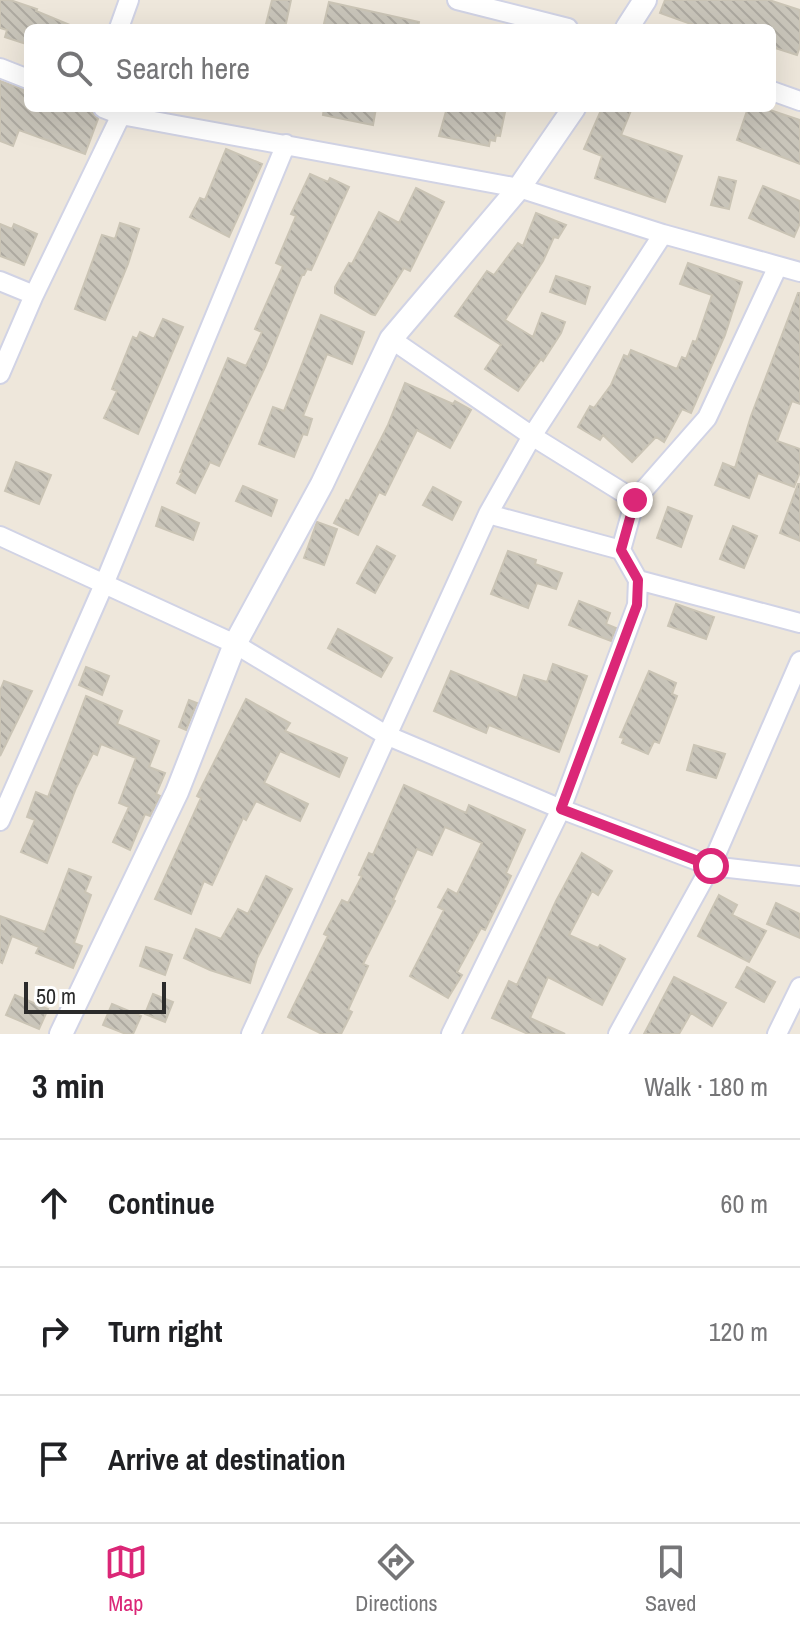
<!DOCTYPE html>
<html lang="en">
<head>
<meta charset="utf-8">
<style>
	:root { --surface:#fff; --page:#f6f6f6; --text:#202124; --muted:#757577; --line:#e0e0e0; --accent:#db2777 }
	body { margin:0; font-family:"Archivo Narrow",sans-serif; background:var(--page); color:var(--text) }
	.scale { position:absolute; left:24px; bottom:20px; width:142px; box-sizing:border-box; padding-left:8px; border:4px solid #2b2b2b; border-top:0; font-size:22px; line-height:28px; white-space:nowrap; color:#2b2b2b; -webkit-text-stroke:6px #fff; paint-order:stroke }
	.stop { position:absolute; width:24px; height:24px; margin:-18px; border:6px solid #db2777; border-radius:50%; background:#fff }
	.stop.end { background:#db2777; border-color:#fff; box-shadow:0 2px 8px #0008 }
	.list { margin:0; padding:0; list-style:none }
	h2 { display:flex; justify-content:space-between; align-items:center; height:104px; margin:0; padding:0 32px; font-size:34px }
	h2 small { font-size:26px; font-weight:400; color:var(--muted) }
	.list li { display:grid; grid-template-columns:52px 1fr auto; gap:24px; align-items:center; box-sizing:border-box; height:128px; padding:0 32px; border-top:2px solid var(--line) }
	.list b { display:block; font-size:30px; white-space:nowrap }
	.list em { font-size:26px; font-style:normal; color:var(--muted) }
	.icon { flex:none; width:44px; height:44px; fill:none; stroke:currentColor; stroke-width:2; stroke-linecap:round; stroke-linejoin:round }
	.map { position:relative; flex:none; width:800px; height:1034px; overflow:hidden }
	.search { position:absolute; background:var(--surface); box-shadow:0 8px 32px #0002; left:24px; right:24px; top:24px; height:88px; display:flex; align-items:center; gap:20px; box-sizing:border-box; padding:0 28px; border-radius:12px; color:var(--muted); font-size:30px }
	.sheet { height:488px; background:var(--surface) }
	nav { display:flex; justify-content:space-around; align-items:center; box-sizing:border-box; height:112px; border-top:2px solid var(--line); background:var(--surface); font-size:22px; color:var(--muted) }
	nav a { display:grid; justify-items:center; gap:4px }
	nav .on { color:var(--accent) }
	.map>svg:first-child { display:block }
	.building { fill:url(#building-back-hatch); stroke:#cac4b5; stroke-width:2 }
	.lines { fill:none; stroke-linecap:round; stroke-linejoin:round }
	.minor-casing { stroke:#d1d3e5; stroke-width:22 }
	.tertiary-casing { stroke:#d1d3e5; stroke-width:26 }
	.minor { stroke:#fff; stroke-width:18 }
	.tertiary { stroke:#fff; stroke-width:22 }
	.route { stroke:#db2777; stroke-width:10 }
</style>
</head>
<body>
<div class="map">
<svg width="800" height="1034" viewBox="0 0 800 1034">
	<defs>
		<pattern id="building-back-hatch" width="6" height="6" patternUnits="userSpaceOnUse" patternTransform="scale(2)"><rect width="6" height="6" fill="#c9c5ba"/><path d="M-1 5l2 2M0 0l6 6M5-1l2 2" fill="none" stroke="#ada9a0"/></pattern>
	</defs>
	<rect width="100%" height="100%" fill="#eee7db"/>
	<path class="building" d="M0,0h10l27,9 -1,2 41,17h-49l-2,16 -21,-7 2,-7 -7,-2z
		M272,0h19l-6,28h-20z
		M665,0h104l31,10v36l-3,9 -25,-8v-19h-70l-42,-15z
		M329,2l90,20 -1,6h-95z
		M0,81l28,10v17l63,2 7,9 -13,35 -66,-24 -6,16 -13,-5z
		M324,108h52l-3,17 -50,-10z
		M447,108h38l20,4 -5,24 -4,-1 -1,6 -5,-1 -1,6 -50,-10z
		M602,108h30l-11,27 61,21 -17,46 -70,-24 7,-22 -18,-7z
		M748,108h16l36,12v44l-63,-24z
		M226,149l36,15 -33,73 -39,-20 10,-19 5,2z
		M310,174l18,8 2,-4 19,9 -38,83 -4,-1 -3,6h-2l-36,90 -47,101 -9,-4 -15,31 -18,-10 5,-10 -2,-1 48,-114 18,8 4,-8 12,-26 -7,-3 28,-63 -7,-3 20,-47 -5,-2z
		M719,177l17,4 -7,28 -18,-4z
		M763,186l37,15v22l-6,14 -45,-19z
		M416,188l28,14 -34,69 -6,-3 -29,47 -4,-1 -36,-21v-6l14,-24 3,1 27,-52 20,11z
		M536,213l30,12 -8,13 -4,-1 -11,24 -38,59 28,17 9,-24 23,9 -4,11 -18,28 -2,-2 -23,32 -33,-22 16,-24 -46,-29 32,-45 7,4 24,-32 5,3z
		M120,223l19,6 -11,35 -23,56 -30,-11 27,-74 13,4z
		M0,224l12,5 2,-5 23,10 -13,31 -24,-9z
		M688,263l54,19 -17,53 -34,78 -9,-4 -18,33 -8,-5 -24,25 -29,-27 -3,5 -22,-13 12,-21 4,2 17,-23 13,-30 4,2 3,-7 46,19 5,-12 4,2 7,-18 3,1 16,-47 -32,-11z
		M556,276l34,11 -5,17 -35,-12z
		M798,293h2v111l-8,-3 -15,40 23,8v23l-6,15 -36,-14 -9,25 -34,-13 8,-22 12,5 16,-52z
		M321,315l43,17 -12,32 -25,-10 -24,62 9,3 -5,16 -4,-1 -9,23 -35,-13 14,-37 11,4z
		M163,319l20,8 -45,107 -34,-16 13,-27 -5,-2 21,-52 4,2 3,-7 14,7z
		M405,383l48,21 2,-3 16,9 -21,38 -33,-18 -32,65 -6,-3 -21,43 -24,-12 12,-23 3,1 39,-76z
		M16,462l35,13 -12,29 -34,-13z
		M798,484h2v57l-20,-8z
		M243,486l34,14 -6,16 -35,-15z
		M433,487l28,15 -9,18 -29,-15z
		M162,507l37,16 -6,17 -37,-14z
		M668,507l24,9 -11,31 -24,-9z
		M317,522l20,7 -13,36 -20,-7z
		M733,526l24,10 -13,32 -24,-9z
		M377,546l18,10 -20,37 -18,-10z
		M508,551l28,9 -1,4 27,9 -6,16 -19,-6 -9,25 -37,-14z
		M579,601l31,12 -4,11 10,4 -5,13 -42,-16z
		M676,604l38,13 -8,22 -38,-13z
		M338,629l54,29 -11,19 -53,-29z
		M553,664l34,12 -28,76 -70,-27 -3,8 -52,-22 17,-40 66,27 7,-23 23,7z
		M86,667l23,9 -7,19 -23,-10z
		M649,671l27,12 -4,11 5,2 -18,47 -5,-2 -6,13 -26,-11 2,-5 -4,-1z
		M4,681l28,10 -32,65v-65z
		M86,696l36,15 -5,13 42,17 -10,26 16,6 -9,21 4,2 -10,20 -5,-2 -15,36 -17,-8 16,-35 -10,-4 17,-45 -35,-14 -4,11 -4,-2 -17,35 -29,75 -26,-11 14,-32 -8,-3 9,-25 12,5z
		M246,699l44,24 -5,8 62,27 -8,19 -59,-26 -16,32 44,21 -8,17 -44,-20 -10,19 -3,-2 -31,67 -8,-4 -13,33 -36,-15 46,-101 -4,-2z
		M189,700l8,3 -11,27 -7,-3z
		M694,745l31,9 -9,24 -29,-8z
		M404,785l62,28 3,-8 56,25 -19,43 5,3 -26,54 -4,-2 -24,44 5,3 -14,23 -38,-22 34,-66 -6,-3 10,-18 9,5 25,-51 -37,-16 -13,28 -15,-6 -24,51 2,1 -32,63 5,2 -20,44 4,2 -11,22h-19l-34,-17 40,-81 -4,-2 18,-34 6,3 14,-27 -3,-1 10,-22 4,2z
		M582,853l30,18 -14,24 -6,-4 -23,44 29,13 2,-3 25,14 -23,46 -54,-28 -18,41 35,16h-37l-36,-16 17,-37 8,4 39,-84z
		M69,869l22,8 -6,15 6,3 -17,48 8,3 -9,22 -37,-15 3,-6 -27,-11 -10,27 -2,-1v-46l45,16z
		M266,876l26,13 -35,69 -7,25 -40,-13 -26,-12 12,-29 25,10 17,-30 10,5z
		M719,895l18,10 -5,10 34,16 -17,31 -51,-26z
		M776,903l24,11v24l-33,-14z
		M146,947l26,8 -7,20 -25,-9z
		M747,967l28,15 -11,20 -28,-15z
		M674,977l52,26 -14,23 -21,-13 -12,21h-35z
		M153,994l20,8 -8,20 -20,-8z
		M15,995l33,14 -9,20 -33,-14z
		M112,1004l29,12 -8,18h-7l-23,-9z"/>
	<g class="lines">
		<defs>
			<path id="minor" d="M457,0l111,28
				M119,28l10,-28
				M0,68l28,11
				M772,91l28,10
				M103,108l18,7 398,73 144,46 137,38
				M0,281l34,14
				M391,339l141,97 103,64
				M0,374l34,-79 87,-180
				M488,514l133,36
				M0,536l235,108 151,91 175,74 150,57 89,10
				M638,580l162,43
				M0,821l105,-239 181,-438
				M251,1034l237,-520 44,-78 131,-202
				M451,1034l110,-225 76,-204 1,-25 -17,-30 14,-50 72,-82 71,-152
				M618,1034l93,-168 89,-205
				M777,1034l23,-47"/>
			<path id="tertiary" d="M627,28l18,-28
				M61,1034l116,-242 58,-148 87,-160 69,-145 128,-151 55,-80"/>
		</defs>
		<use href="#minor" class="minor-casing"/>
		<use href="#tertiary" class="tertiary-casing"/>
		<use href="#minor" class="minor"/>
		<use href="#tertiary" class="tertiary"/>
	</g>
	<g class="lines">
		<path class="route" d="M635,500l-14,50 17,30 -1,25 -76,204 150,57"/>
	</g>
</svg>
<div class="scale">50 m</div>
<div class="stop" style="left:711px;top:866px"></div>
<div class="stop end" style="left:635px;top:500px"></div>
<div class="search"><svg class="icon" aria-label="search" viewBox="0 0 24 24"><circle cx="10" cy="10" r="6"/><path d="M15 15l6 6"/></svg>Search here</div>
</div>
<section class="sheet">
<h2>3 min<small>Walk · 180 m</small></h2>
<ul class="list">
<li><svg class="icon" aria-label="ahead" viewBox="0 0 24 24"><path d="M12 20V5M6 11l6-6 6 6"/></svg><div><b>Continue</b></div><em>60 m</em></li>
<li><svg class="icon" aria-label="right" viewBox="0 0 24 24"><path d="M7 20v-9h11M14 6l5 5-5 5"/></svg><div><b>Turn right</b></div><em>120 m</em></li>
<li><svg class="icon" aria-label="arrive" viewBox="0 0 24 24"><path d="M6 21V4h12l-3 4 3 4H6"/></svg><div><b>Arrive at destination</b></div></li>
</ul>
</section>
<nav>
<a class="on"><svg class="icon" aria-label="map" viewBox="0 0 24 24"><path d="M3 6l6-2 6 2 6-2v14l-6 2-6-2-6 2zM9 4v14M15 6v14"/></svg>Map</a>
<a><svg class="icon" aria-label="directions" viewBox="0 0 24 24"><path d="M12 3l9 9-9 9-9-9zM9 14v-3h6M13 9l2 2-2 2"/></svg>Directions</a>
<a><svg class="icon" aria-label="saved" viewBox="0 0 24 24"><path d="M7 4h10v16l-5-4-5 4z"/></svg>Saved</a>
</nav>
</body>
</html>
